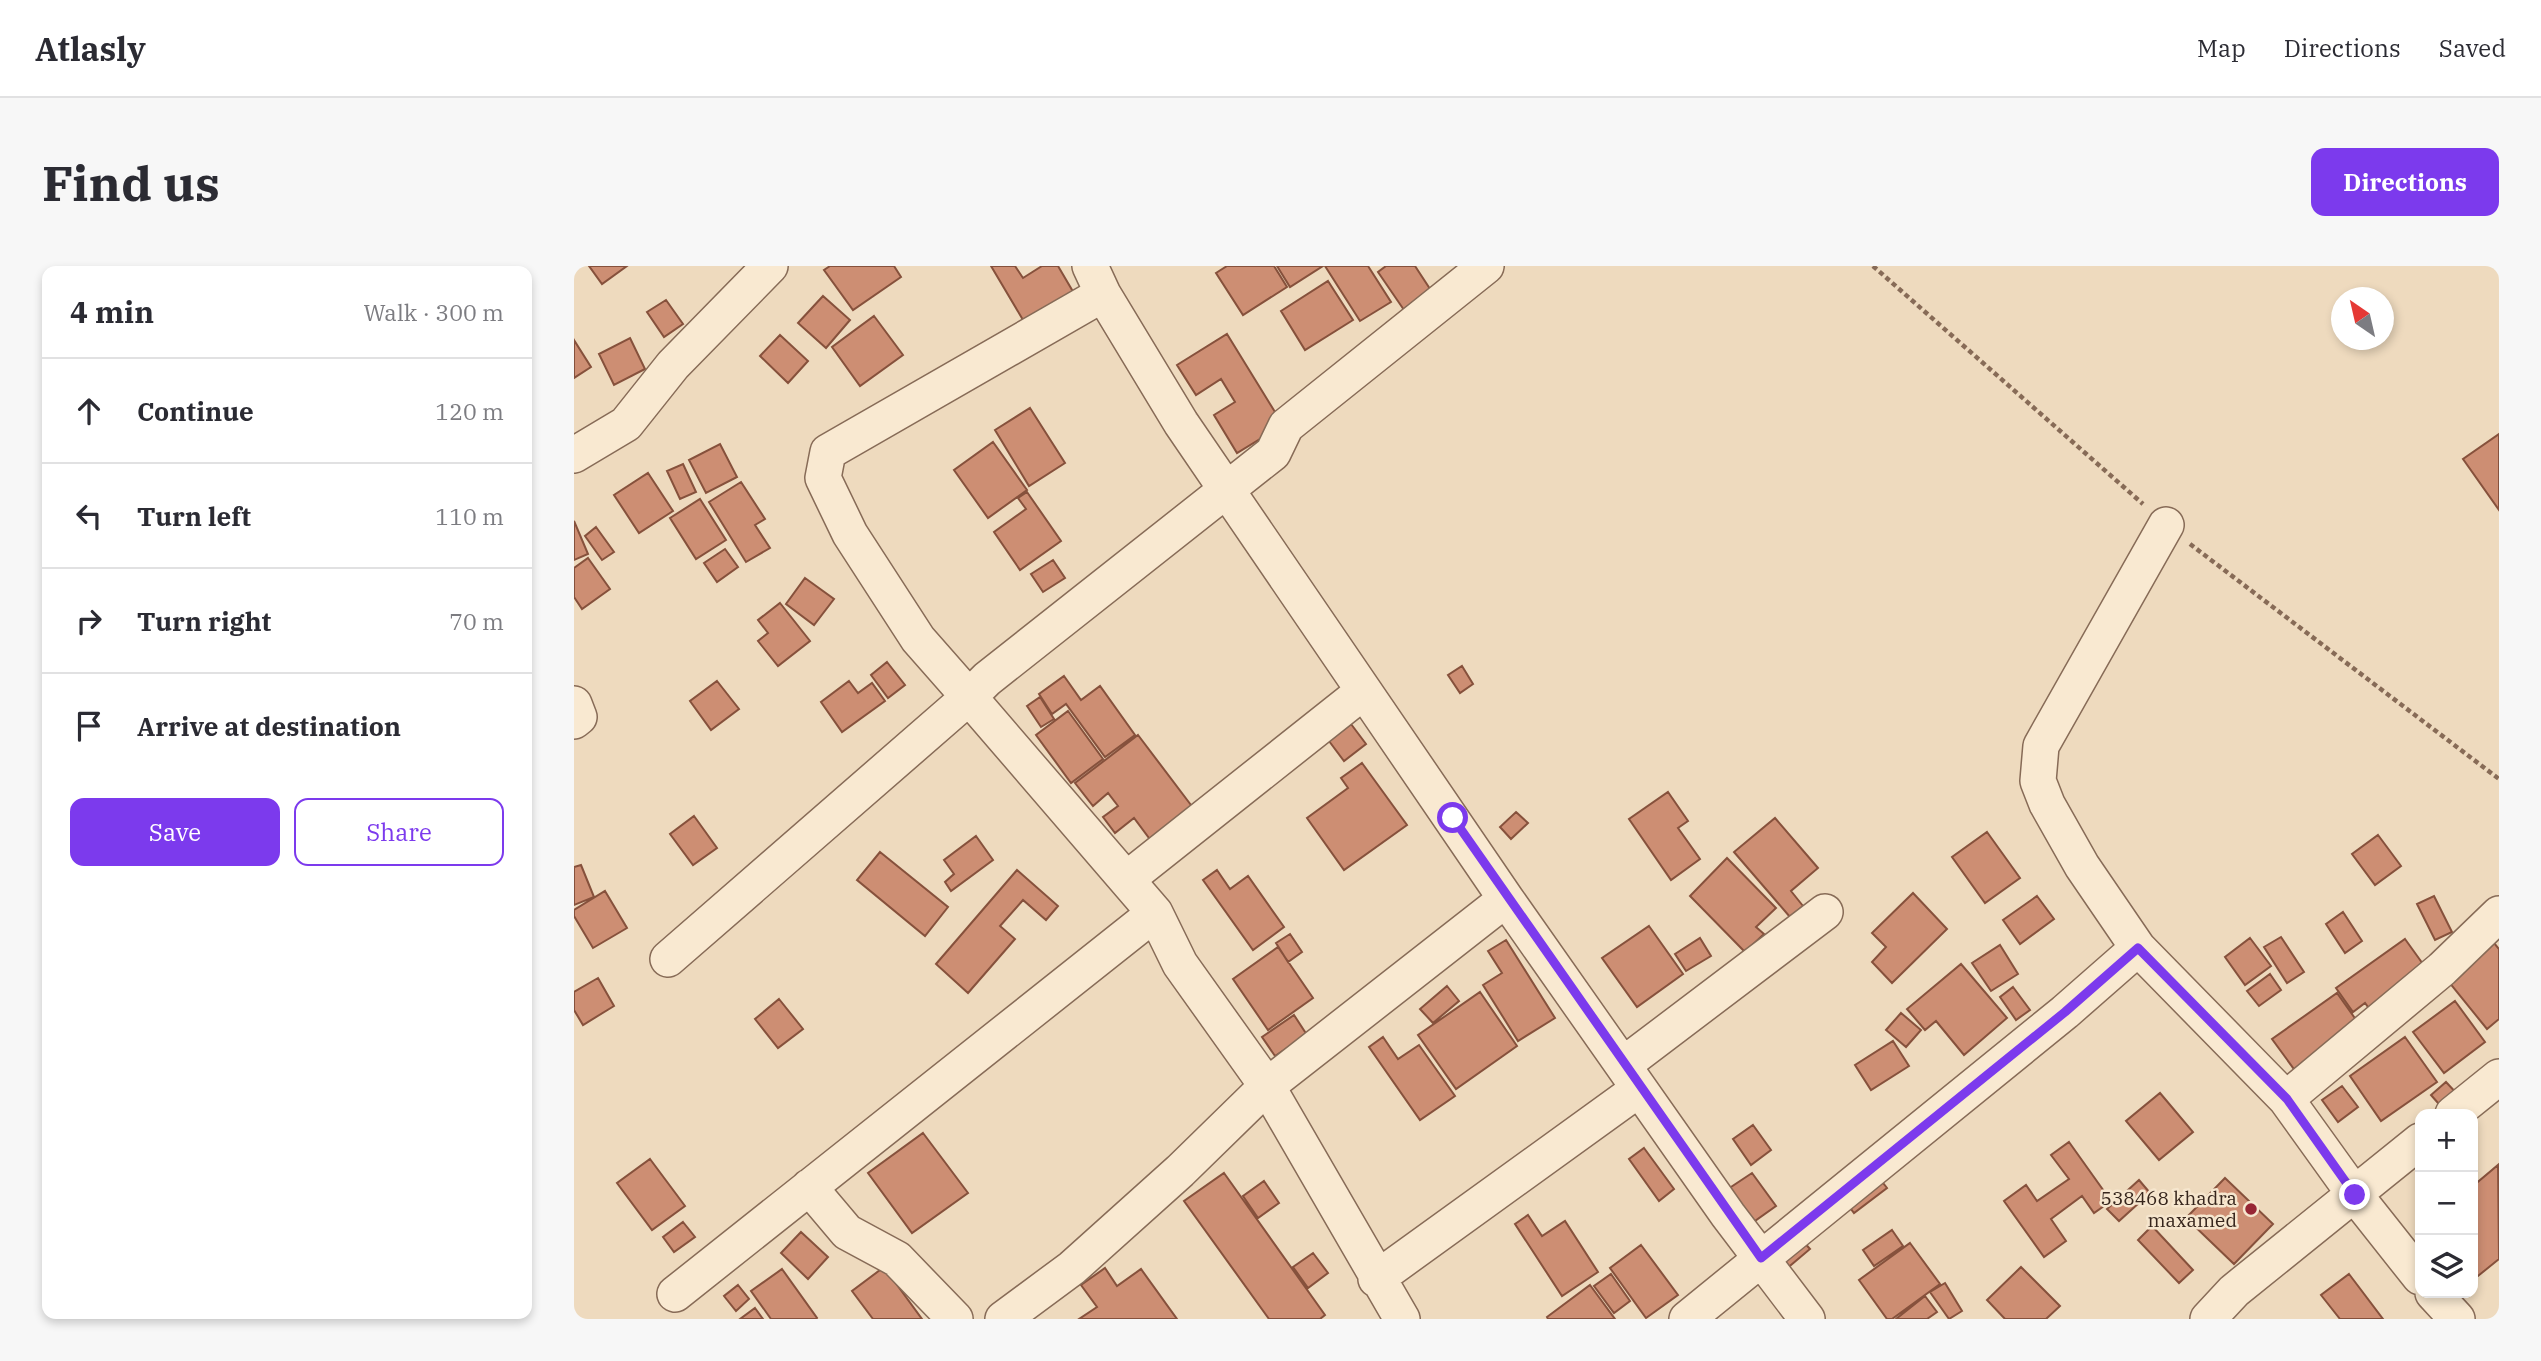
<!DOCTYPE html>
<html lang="en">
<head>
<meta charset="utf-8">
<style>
	:root { --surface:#fff; --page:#f7f7f7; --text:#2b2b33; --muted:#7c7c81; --line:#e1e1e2; --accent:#7c3aed }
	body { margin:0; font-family:"IBM Plex Serif",serif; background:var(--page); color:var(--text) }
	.controls { position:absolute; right:21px; bottom:21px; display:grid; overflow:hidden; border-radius:14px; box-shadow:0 4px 10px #0003 }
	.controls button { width:63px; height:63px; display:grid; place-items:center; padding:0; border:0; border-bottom:2px solid var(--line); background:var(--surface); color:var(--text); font:35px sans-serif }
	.compass { position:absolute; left:1757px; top:21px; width:63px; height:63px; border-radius:50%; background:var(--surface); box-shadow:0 4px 10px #0003; rotate:326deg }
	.stop { position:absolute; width:21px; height:21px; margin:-16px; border:5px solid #7c3aed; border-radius:50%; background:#fff }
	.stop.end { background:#7c3aed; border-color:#fff; box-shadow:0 2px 7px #0008 }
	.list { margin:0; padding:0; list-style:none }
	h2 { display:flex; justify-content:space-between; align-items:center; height:91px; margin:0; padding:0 28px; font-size:30px }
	h2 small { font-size:23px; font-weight:400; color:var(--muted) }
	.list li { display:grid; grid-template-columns:46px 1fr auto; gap:21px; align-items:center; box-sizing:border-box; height:105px; padding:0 28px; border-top:2px solid var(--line) }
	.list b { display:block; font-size:26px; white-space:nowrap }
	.list em { font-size:23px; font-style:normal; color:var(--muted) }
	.actions { display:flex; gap:14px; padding:21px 28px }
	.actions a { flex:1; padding:16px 0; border:2px solid var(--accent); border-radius:14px; text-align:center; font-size:24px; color:var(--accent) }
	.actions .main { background:var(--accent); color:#fff }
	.icon { flex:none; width:38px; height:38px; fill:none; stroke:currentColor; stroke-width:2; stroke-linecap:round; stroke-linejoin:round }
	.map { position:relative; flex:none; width:1925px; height:1053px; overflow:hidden; border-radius:14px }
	header { display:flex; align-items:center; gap:42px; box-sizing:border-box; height:98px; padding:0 35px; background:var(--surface); border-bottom:2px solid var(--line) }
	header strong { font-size:33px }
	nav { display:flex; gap:38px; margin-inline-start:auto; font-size:24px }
	.intro { display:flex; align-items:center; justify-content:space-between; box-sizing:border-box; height:168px; padding:0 42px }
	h1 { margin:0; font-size:49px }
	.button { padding:18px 32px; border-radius:14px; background:var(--accent); color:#fff; font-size:24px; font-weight:700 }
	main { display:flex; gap:42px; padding:0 42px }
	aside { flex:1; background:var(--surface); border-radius:14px; box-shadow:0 4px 10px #0003 }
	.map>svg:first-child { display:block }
	.building { fill:#cd8e73; stroke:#86513c; stroke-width:2 }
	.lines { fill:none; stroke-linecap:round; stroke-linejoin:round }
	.minor-casing { stroke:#876b57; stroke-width:38 }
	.path { stroke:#876b57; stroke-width:4.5; stroke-dasharray:5 3.5; stroke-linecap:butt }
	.minor { stroke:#f9e9d1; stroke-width:35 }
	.route { stroke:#7c3aed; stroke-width:9 }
	.poi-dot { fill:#972634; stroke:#f6e6ce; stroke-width:2.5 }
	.labels { text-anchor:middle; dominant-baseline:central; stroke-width:5; stroke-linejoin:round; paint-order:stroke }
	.poi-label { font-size:19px; fill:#36251c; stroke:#f6e6ce; text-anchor:end }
</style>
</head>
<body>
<header>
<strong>Atlasly</strong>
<nav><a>Map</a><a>Directions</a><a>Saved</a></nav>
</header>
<div class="intro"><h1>Find us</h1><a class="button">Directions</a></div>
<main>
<aside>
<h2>4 min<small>Walk · 300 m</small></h2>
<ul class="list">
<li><svg class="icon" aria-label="ahead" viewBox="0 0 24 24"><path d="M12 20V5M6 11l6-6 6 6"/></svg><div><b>Continue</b></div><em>120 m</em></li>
<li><svg class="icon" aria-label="left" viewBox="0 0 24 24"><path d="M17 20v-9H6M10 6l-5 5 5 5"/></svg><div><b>Turn left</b></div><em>110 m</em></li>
<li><svg class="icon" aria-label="right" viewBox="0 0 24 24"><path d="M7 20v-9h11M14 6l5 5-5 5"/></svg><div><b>Turn right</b></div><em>70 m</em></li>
<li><svg class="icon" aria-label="arrive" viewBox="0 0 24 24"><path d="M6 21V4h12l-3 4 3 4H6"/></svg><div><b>Arrive at destination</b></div></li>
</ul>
<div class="actions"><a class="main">Save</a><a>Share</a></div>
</aside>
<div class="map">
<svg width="1925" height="1053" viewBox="0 0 1925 1053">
	<rect width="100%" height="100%" fill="#eedabe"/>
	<path class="building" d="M15,0h38l-25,18z
		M256,0h64l7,11 -48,33 -29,-40z
		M417,0h24l8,12 19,-12h16l17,29 -49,30z
		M653,0h47l13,21 -44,28 -27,-42z
		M703,0h46l-33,21z
		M751,0h43l23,36 -31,19z
		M812,0h29l17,26 -28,18 -26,-38z
		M754,15l25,39 -48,30 -24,-39z
		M249,30l27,24 -24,28 -28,-25z
		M92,34l17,24 -19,13 -17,-25z
		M300,50l29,39 -43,31 -28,-39z
		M653,68l56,91 -46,28 -23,-38 21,-13 -14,-23 -25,16 -19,-30z
		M206,69l28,26 -20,22 -28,-27z
		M56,72l15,31 -31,16 -15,-31z
		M0,74l17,27 -17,11z
		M456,142l35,55 -36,23 -34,-56z
		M1925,168v76l-36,-51z
		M419,176l34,48 -39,28 -34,-48z
		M146,178l17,33 -31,16 -17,-33z
		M109,198l13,28 -16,7 -13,-28z
		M74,207l25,38 -34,22 -25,-38z
		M167,216l24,37 -10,6 15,23 -24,14 -37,-60z
		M453,226l34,49 -41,29 -26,-38 32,-23 -8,-11z
		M126,233l26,41 -30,19 -26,-41z
		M0,255l14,33 -14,6z
		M22,261l18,25 -12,8 -17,-24z
		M151,283l13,18 -21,15 -13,-19z
		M14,292l22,31 -28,20 -8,-12v-29z
		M479,294l12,18 -22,14 -12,-18z
		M231,312l29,21 -20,26 -28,-21z
		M206,337l30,38 -32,25 -20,-25 10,-8 -10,-13z
		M313,396l18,23 -17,13 -17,-23z
		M888,400l11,18 -13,9 -12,-18z
		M490,410l17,24 19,-14 35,49 -30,22 -39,-53 -14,10 -13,-20z
		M143,415l22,28 -28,21 -21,-29z
		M275,415l9,12 14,-10 13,18 -43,31 -21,-30z
		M466,431l14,22 -13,8 -14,-21z
		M494,445l35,48 -32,24 -35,-48z
		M777,458l15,20 -22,17 -15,-20z
		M564,469l59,78 -42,33 -21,-28 -19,15 -12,-16 15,-11 -10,-13 -15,13 -18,-23z
		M788,497l45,62 -63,45 -37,-52 41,-30 -7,-10z
		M1094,526l20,29 -10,7 22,31 -29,21 -42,-61z
		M942,546l12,11 -17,16 -11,-12z
		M120,550l23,32 -24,17 -23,-31z
		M1201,552l43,50 -27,23 12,15 -13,11 -56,-65z
		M1413,566l33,46 -35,25 -33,-46z
		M1804,569l23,31 -26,19 -23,-31z
		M402,570l17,24 -42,31 -6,-9 9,-8 -10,-14z
		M306,586l68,55 -23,29 -68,-56z
		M1153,592l49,50 -20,19 8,7 -19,18 -55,-56z
		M7,599l13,32 -20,8v-38z
		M443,604l41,36 -12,14 -23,-20 -23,26 15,13 -47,54 -32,-29z
		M643,604l13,19 18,-13 36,51 -31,23 -50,-70z
		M31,625l22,37 -34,20 -19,-32v-6z
		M1339,627l34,36 -55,54 -20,-21 14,-15 -14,-14z
		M1463,630l17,23 -34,25 -17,-24z
		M1860,630l18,36 -17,8 -18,-36z
		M1769,646l19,29 -17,12 -19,-29z
		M1075,660l34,48 -46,33 -35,-49z
		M716,668l12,18 -14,10 -12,-19z
		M1707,671l23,35 -17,11 -23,-36z
		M1126,672l11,18 -25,15 -11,-17z
		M1676,672l21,28 -26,19 -20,-28z
		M1916,672l9,11v70l-12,10 -43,-53z
		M1831,673l28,39 -57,40 -11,-15 -12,9 -17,-24z
		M932,674l49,78 -37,23 -35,-56 19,-12 -14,-22z
		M1426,679l18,29 -27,17 -19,-28z
		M704,681l35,51 -45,32 -35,-51z
		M1387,698l46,54 -43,37 -28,-34 -11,9 -18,-21z
		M1696,708l11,16 -22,16 -12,-15z
		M24,712l16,28 -31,19 -9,-15v-18z
		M873,720l12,15 -26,22 -13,-14z
		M1439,721l17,23 -14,10 -16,-23z
		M906,726l37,54 -61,43 -38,-54z
		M1763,727l27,38 -65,45 -27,-37z
		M205,733l24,30 -25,19 -23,-29z
		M1881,735l30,41 -41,31 -31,-41z
		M1327,747l20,17 -15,17 -20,-17z
		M720,749l13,20 -32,21 -13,-19z
		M809,771l15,22 21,-14 36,51 -35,24 -51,-73z
		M1831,771l32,45 -56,39 -31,-45z
		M1319,775l16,25 -38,24 -16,-25z
		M1872,816l14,15 -15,14 -14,-16z
		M1768,820l16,21 -20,15 -16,-22z
		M1586,827l33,39 -34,28 -33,-39z
		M1179,859l18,25 -20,15 -18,-26z
		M349,867l45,60 -56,40 -44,-60z
		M1495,876l42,59 -17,12 -12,-17 -31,23 15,22 -22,16 -40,-56 22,-16 11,16 32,-22 -18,-24z
		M1070,882l30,41 -15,12 -30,-42z
		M76,893l35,47 -33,24 -35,-47z
		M1295,899l18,23 -33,25 -18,-24z
		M1924,899l1,94 -26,21v-94z
		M650,907l101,142 -5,4h-51l-85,-118z
		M1178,907l24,33 -24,17 -24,-34z
		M1651,912l48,46 -39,40 -48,-46z
		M1565,914l11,13 -31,28 -12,-12z
		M690,915l15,22 -21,15 -15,-22z
		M954,949l14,21 23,-15 33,51 -36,24 -47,-72z
		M109,956l12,15 -21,15 -11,-15z
		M1578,960l41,44 -14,13 -41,-43z
		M1318,964l11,16 -29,20 -11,-16z
		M1220,965l16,18 -25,21 -15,-17z
		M227,966l27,25 -20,22 -27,-26z
		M1336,977l30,41 -48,35h-5l-28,-39z
		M1067,979l37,50 -32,23 -36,-50z
		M739,987l15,20 -20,15 -15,-21z
		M310,1001l38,52h-49l-21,-28z
		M1447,1001l39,39 -14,13h-41l-18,-19z
		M531,1002l12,18 24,-17 36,50h-98l18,-12 -16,-22z
		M208,1003l35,49 -1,1h-45l-20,-28z
		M1037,1008l19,27 -16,12 -20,-27z
		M1775,1008l34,45h-43l-19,-24z
		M1371,1017l17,28 -13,8 -19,-27z
		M164,1019l11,14 -13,12 -12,-15z
		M1016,1019l25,34h-67l-1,-2z
		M1351,1030l12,16 -10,7h-31z
		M181,1042l8,11h-23z"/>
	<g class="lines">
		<defs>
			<path id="minor" d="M516,0l13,28 78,129 325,476 222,316 79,104
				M0,189l52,-31 47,-59 97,-99
				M1592,259l-125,221 -3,35 9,23 35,62 56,82 148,151 69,96 65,82
				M0,438l5,13 -5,4
				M553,613l237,-188
				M94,693l301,-262 -51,-58 -68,-105 -27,-56 5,-26 275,-158
				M1049,799l202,-153
				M1712,833l156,-130 57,-55
				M1879,848l46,-37
				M235,921l38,45 50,27 58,60
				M802,1013l263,-190
				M1859,1027l24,26
				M101,1028l480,-381
				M429,1053l69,-51 108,-97 87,-85 239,-187
				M828,1053l-135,-233 -87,-122 -25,-51 -186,-216 18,-18 286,-226 13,-27 200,-160
				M1113,1053l378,-307 73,-64
				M1634,1053l26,-28 186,-150"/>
		</defs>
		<use href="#minor" class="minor-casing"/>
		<path class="path" d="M1299,0l270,238
			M1616,278l309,235"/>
		<use href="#minor" class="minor"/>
	</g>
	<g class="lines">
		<path class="route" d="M879,552l308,440 304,-246 73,-64 149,151 68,96"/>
	</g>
	<circle class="poi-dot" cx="1677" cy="943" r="7"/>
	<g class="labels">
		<g class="poi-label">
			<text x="1663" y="932">538468 khadra<tspan x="1663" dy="22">maxamed</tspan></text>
		</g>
	</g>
</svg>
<div class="controls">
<button>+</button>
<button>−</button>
<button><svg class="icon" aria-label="layers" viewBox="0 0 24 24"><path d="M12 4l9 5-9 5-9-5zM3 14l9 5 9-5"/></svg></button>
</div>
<svg class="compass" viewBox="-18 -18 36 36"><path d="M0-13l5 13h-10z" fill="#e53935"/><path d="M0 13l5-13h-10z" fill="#7c7c81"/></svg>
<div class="stop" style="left:879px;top:552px"></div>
<div class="stop end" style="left:1781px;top:929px"></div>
</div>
</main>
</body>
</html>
